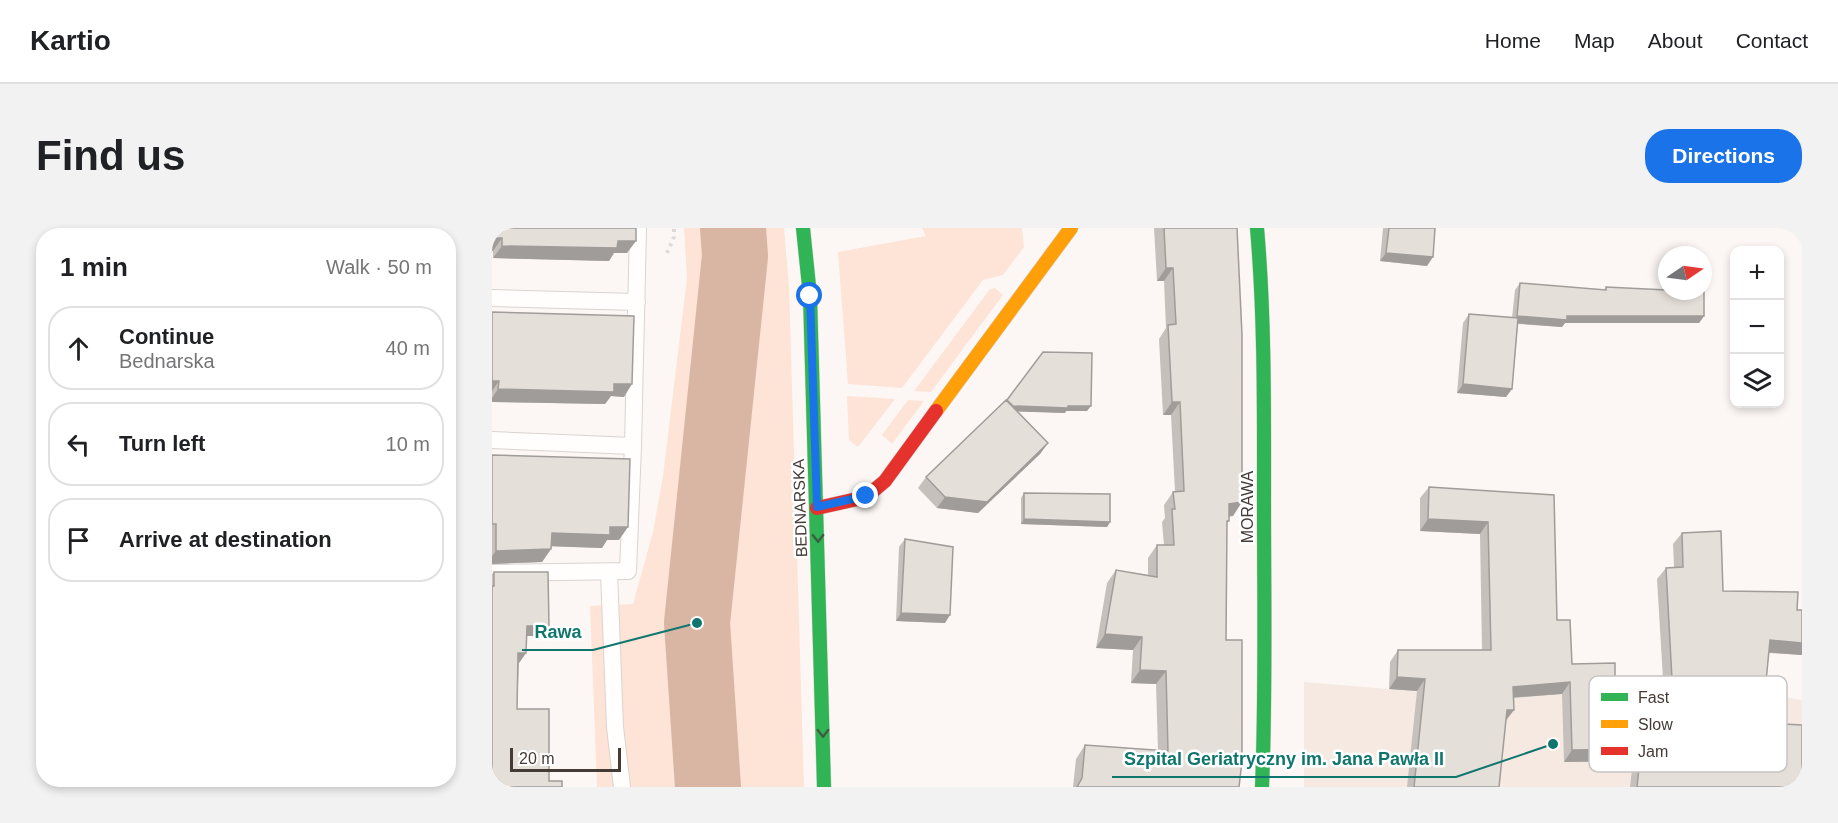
<!DOCTYPE html>
<html lang="en">
<head>
<meta charset="utf-8">
<style>
	:root { --surface:#fff; --page:#f2f2f2; --text:#202124; --muted:#757577; --line:#e0e0e0; --accent:#1a73e8 }
	body { margin:0; font-family:Helvetica,sans-serif; background:var(--page); color:var(--text) }
	.controls { position:absolute; right:18px; top:18px; display:grid; overflow:hidden; border-radius:12px; box-shadow:0 3px 9px #0003 }
	.controls button { width:54px; height:54px; display:grid; place-items:center; padding:0; border:0; border-bottom:2px solid var(--line); background:var(--surface); color:var(--text); font:30px sans-serif }
	.compass { position:absolute; left:1166px; top:18px; width:54px; height:54px; border-radius:50%; background:var(--surface); box-shadow:0 3px 9px #0003; rotate:77deg }
	.scale { position:absolute; left:18px; bottom:15px; width:111px; box-sizing:border-box; padding-left:6px; border:3px solid #443b36; border-top:0; font-size:16px; line-height:21px; white-space:nowrap; color:#443b36; -webkit-text-stroke:4px #fff; paint-order:stroke }
	.stop { position:absolute; width:18px; height:18px; margin:-14px; border:4px solid #1a73e8; border-radius:50%; background:#fff }
	.stop.end { background:#1a73e8; border-color:#fff; box-shadow:0 2px 6px #0008 }
	.list { margin:0; padding:0; list-style:none }
	h2 { display:flex; justify-content:space-between; align-items:center; height:78px; margin:0; padding:0 24px; font-size:26px }
	h2 small { font-size:20px; font-weight:400; color:var(--muted) }
	.list li { display:grid; grid-template-columns:39px 1fr auto; gap:18px; align-items:center; box-sizing:border-box; height:84px; margin:0 12px 12px; padding:0 12px; border:2px solid var(--line); border-radius:24px }
	.list b { display:block; font-size:22px; white-space:nowrap }
	.list p { margin:0; font-size:20px; white-space:nowrap; color:var(--muted) }
	.list em { font-size:20px; font-style:normal; color:var(--muted) }
	.icon { flex:none; width:33px; height:33px; fill:none; stroke:currentColor; stroke-width:2; stroke-linecap:round; stroke-linejoin:round }
	.map { position:relative; flex:none; width:1310px; height:559px; overflow:hidden; border-radius:24px }
	header { display:flex; align-items:center; gap:36px; box-sizing:border-box; height:84px; padding:0 30px; background:var(--surface); border-bottom:2px solid var(--line) }
	header strong { font-size:28px }
	nav { display:flex; gap:33px; margin-inline-start:auto; font-size:21px }
	.intro { display:flex; align-items:center; justify-content:space-between; box-sizing:border-box; height:144px; padding:0 36px }
	h1 { margin:0; font-size:42px }
	.button { padding:15px 27px; border-radius:24px; background:var(--accent); color:#fff; font-size:21px; font-weight:700 }
	main { display:flex; gap:36px; padding:0 36px }
	aside { flex:1; background:var(--surface); border-radius:24px; box-shadow:0 3px 9px #0003 }
	.map>svg:first-child { display:block }
	.built { fill:#f5e9e2 }
	.green { fill:#fde4d6 }
	.lines { fill:none; stroke-linecap:round; stroke-linejoin:round }
	.river { stroke:#d9b6a3; stroke-width:66 }
	.lane-casing { stroke:#dad4d0; stroke-width:18 }
	.fast-casing { stroke:#dad4d0; stroke-width:15 }
	.slow-casing { stroke:#dad4d0; stroke-width:15 }
	.jam-casing { stroke:#dad4d0; stroke-width:15 }
	.path { stroke:#dddbda; stroke-width:4; stroke-dasharray:3 4.5; stroke-linecap:butt }
	.lane { stroke:#fffefd; stroke-width:16 }
	.fast { stroke:#30b455; stroke-width:14 }
	.slow { stroke:#ff9f0a; stroke-width:14 }
	.jam { stroke:#e5322d; stroke-width:14 }
	.wall { fill:#c5c0bb }
	.shaded-wall { fill:#a09c99 }
	.building { fill:#e5dfda; stroke:#a09c99; stroke-width:1.5 }
	.oneway { stroke:#3e5f3f }
	.route { stroke:#1a73e8; stroke-width:8 }
	.labels { text-anchor:middle; dominant-baseline:central; stroke-width:5; stroke-linejoin:round; paint-order:stroke }
	.street-label { font-size:16px; fill:#443b36; stroke:#fff }
	.key { fill:#fff; stroke:#c7c4c3; stroke-width:1.5 }
	.key-label { font-size:16px; fill:#443b36 }
	.leader { fill:none; stroke:#0f766e; stroke-width:2 }
	.callout-dot { fill:#0f766e; stroke:#fff; stroke-width:2 }
	.callout-label { font-size:18px; text-anchor:middle; font-weight:bold; fill:#0f766e; stroke:#fff; stroke-width:5; stroke-linejoin:round; paint-order:stroke }
</style>
</head>
<body>
<header>
<strong>Kartio</strong>
<nav><a>Home</a><a>Map</a><a>About</a><a>Contact</a></nav>
</header>
<div class="intro"><h1>Find us</h1><a class="button">Directions</a></div>
<main>
<aside>
<h2>1 min<small>Walk · 50 m</small></h2>
<ul class="list">
<li><svg class="icon" aria-label="ahead" viewBox="0 0 24 24"><path d="M12 20V5M6 11l6-6 6 6"/></svg><div><b>Continue</b><p>Bednarska</p></div><em>40 m</em></li>
<li><svg class="icon" aria-label="left" viewBox="0 0 24 24"><path d="M17 20v-9H6M10 6l-5 5 5 5"/></svg><div><b>Turn left</b></div><em>10 m</em></li>
<li><svg class="icon" aria-label="arrive" viewBox="0 0 24 24"><path d="M6 21V4h12l-3 4 3 4H6"/></svg><div><b>Arrive at destination</b></div></li>
</ul>
</aside>
<div class="map">
<svg width="1310" height="559" viewBox="0 0 1310 559">
	<rect width="100%" height="100%" fill="#fcf7f4"/>
	<path class="built" d="M812,454l121,10 1,9 251,-12 62,1 63,10v87h-498z"/>
	<path class="green" d="M192,0h35l1,14 -14,128 -28,219 9,198h-90l-7,-181 43,-2 20,-72 10,-56 24,-198z
		M268,0h24l5,58 15,501h-71c-6,-76 -16,-152 -9,-228 11,-110 36,-220 36,-331z
		M430,0h100l2,19 -21,28 -20,5 -81,108 -54,-4 -10,-132 88,-16z
		M503,60l8,7 -72,97 -17,-1 76,-102z
		M355,168l48,3 -37,48 -9,-7z
		M416,172l16,1 -32,43 -10,-9z"/>
	<g class="lines">
		<path class="river" d="M216,559l-11,-164 38,-367 -2,-28"/>
		<defs>
			<path id="lane" d="M0,70l145,4
				M0,212l141,6
				M0,345l136,-2 5,-125 5,-218
				M117,345l6,154 7,60"/>
			<path id="fast" d="M311,0l7,68 14,491
				M765,0c8,92 7,185 7,277 0,94 2,188 -2,282"/>
			<path id="slow" d="M444,183l135,-183"/>
			<path id="jam" d="M325,280l49,-11 19,-16 51,-70"/>
		</defs>
		<use href="#lane" class="lane-casing"/>
		<use href="#fast" class="fast-casing"/>
		<use href="#slow" class="slow-casing"/>
		<use href="#jam" class="jam-casing"/>
		<path class="path" d="M175,25l7,-16v-9"/>
		<use href="#lane" class="lane"/>
		<use href="#fast" class="fast"/>
		<use href="#slow" class="slow"/>
		<use href="#jam" class="jam"/>
	</g>
	<path class="wall" d="M0,0l135,25h-13l-5,8 -116,-3v-7h-1z
		M662,0h83l-4,288h-4l-2,9 -1,115 13,147h-166l3,-28 9,-14 73,6 -2,-67 -25,-1 2,-33 -37,-2 11,-65 9,-13 32,5v-17l9,-13h7l-2,-23 3,-4 -1,-13 9,-13h2l-4,-77h-8l-4,-76 7,-11 -2,-47h-7z
		M891,0h52l-8,38 -47,-5z
		M1028,55l84,7 2,-3 98,29 -5,7h-134l-3,4 -44,-3 -6,65 -6,8 -49,-4 6,-70 6,-9 43,4 3,-28z
		M0,84l132,85 -13,-1 -6,8 -113,-2z
		M514,172l81,11h-21l-1,2 -47,-2 30,32 -8,11 -62,59 -41,-5 -19,-20 8,-11z
		M0,227l127,85h-12l-5,8 -51,-2v3l-9,13 -50,2z
		M937,259l125,8 3,125 15,44 43,17 48,-2 -6,-100 9,-11 8,-1 -1,-23 9,-11 41,58 74,19h5v45l-33,-2 -7,70 40,64h-172l3,-26 -69,1 -2,-68 -49,4 1,12 -8,11 -7,66h-92l10,-96 -28,-2 1,-27 8,-12h84l-2,-116 -60,-3v-33z
		M532,265l86,29 -3,5 -86,-3v-26z
		M413,311l40,84 -49,-2 3,-74z
		M2,344l55,54 -8,10h-15v17l-7,10 -2,46 32,72 -57,6v-213z"/>
	<path class="shaded-wall" d="M0,10h10l-9,13h-1z
		M126,13h18l-9,12h-13l-5,8 -116,-3 9,-12z
		M894,25l47,4 -6,9 -47,-5z
		M674,40h7l-9,13h-7z
		M1025,88h187l-5,7h-134l-3,4 -50,-4z
		M0,153h7l-7,10z
		M122,156h18l-8,13 -13,-1 -6,8 -113,-2v-4l6,-9z
		M971,156l49,5 -6,8 -49,-4z
		M680,174h8l-9,13h-8z
		M510,178h89l-4,5h-21l-1,2 -66,-2z
		M556,215l-8,11 -62,59 -41,-5 8,-11z
		M750,274l-9,14 -13,2 9,-14z
		M532,291l86,3 -3,5 -86,-3z
		M936,291l60,3 -8,12 -60,-3z
		M118,299h18l-9,13h-12l-5,8 -59,-2 9,-13z
		M59,321l-9,13 -50,2v-8l4,-5z
		M409,385l49,2 -5,8 -49,-2z
		M35,398h22l-8,10h-22z
		M613,406l37,3 -9,13 -37,-2z
		M1278,412l32,3v12l-40,-3z
		M26,425h8l-7,10z
		M648,442l26,1 -10,13 -25,-1z
		M905,449l28,2 -8,12 -28,-2z
		M1078,454l-8,12 -57,4 8,-11z
		M1015,482h7l-9,11z
		M1149,521l-8,12 -69,1 8,-12z"/>
	<path class="building" d="M0,0h144v13h-18l-1,7 -115,-2v-8h-10z
		M672,0h73l5,107v167l-13,2v17h-2l-1,119h16v121l-3,26h-162l5,-9 3,-33 83,6 -2,-80 -26,-1 2,-33 -37,-3 11,-64 41,7v-32h17l-2,-36h3l-2,-17 11,-1 -4,-89h-8l-4,-77 8,-1 -3,-56h-7z
		M897,0h46l-2,29 -47,-4z
		M1028,55l86,7v-3l61,3v1l37,1v24h-137v4l-50,-4z
		M0,84l142,4 -2,68h-18v8l-116,-3 1,-8h-7z
		M977,86l49,4 -6,71 -49,-5z
		M551,124l49,1 -1,53h-23v2l-55,-2 -6,-6z
		M514,172l42,43 -61,59 -42,-5 -19,-20z
		M0,227l138,4 -2,68h-18v8l-58,-2 -1,16 -55,2v-27h-4z
		M937,259l125,8 3,125h13l2,44 43,-1v18l57,-2 -6,-111 17,-1 -1,-34 39,-2 2,60 75,1 -1,18h5v33l-32,-3 -8,83 40,2v62h-165l4,-38 -69,1 -2,-68 -57,5 1,23h-7l-8,77h-85l11,-108 -28,-2 1,-27h93l-3,-128 -60,-3z
		M532,265l86,1v28l-86,-3z
		M413,311l48,8 -3,68 -49,-2z
		M2,344h54l1,54h-22l-1,27h-8l-1,56h32v72h13v6h-70v-201h2z"/>
	<defs><path id="oneway-chevron" d="M-2-3.5L2.5 0L-2 3.5" fill="none" stroke-width="1.6" stroke-linecap="round" stroke-linejoin="round" transform="scale(1.5)"/></defs>
	<g class="oneway">
		<use href="#oneway-chevron" transform="translate(326 310) rotate(89)"/>
		<use href="#oneway-chevron" transform="translate(331 505) rotate(89)"/>
	</g>
	<g class="lines">
		<path class="route" d="M318,68l7,211 49,-11"/>
	</g>
	<g class="labels">
		<g class="street-label">
			<text transform="translate(755 279) rotate(-90)">MORAWA</text>
			<text transform="translate(308 280) rotate(-92)">BEDNARSKA</text>
		</g>
	</g>
	<rect x="1097" y="448" width="198" height="96" rx="9" class="key"/>
	<rect x="1109" y="465" width="27" height="8" fill="#30b455"/>
	<rect x="1109" y="492" width="27" height="8" fill="#ff9f0a"/>
	<rect x="1109" y="519" width="27" height="8" fill="#e5322d"/>
	<g class="key-label">
		<text x="1146" y="475">Fast</text>
		<text x="1146" y="502">Slow</text>
		<text x="1146" y="529">Jam</text>
	</g>
	<path class="leader" d="M205 395L101 422H30M1061 516L964 549H620"/>
	<g class="callout-dot">
		<circle cx="205" cy="395" r="6"/>
		<circle cx="1061" cy="516" r="6"/>
	</g>
	<g class="callout-label">
		<text x="66" y="410">Rawa</text>
		<text x="792" y="537">Szpital Geriatryczny im. Jana Pawła II</text>
	</g>
</svg>
<div class="controls">
<button>+</button>
<button>−</button>
<button><svg class="icon" aria-label="layers" viewBox="0 0 24 24"><path d="M12 4l9 5-9 5-9-5zM3 14l9 5 9-5"/></svg></button>
</div>
<svg class="compass" viewBox="-18 -18 36 36"><path d="M0-13l5 13h-10z" fill="#e53935"/><path d="M0 13l5-13h-10z" fill="#757577"/></svg>
<div class="scale">20 m</div>
<div class="stop" style="left:318px;top:68px"></div>
<div class="stop end" style="left:374px;top:268px"></div>
</div>
</main>
</body>
</html>
